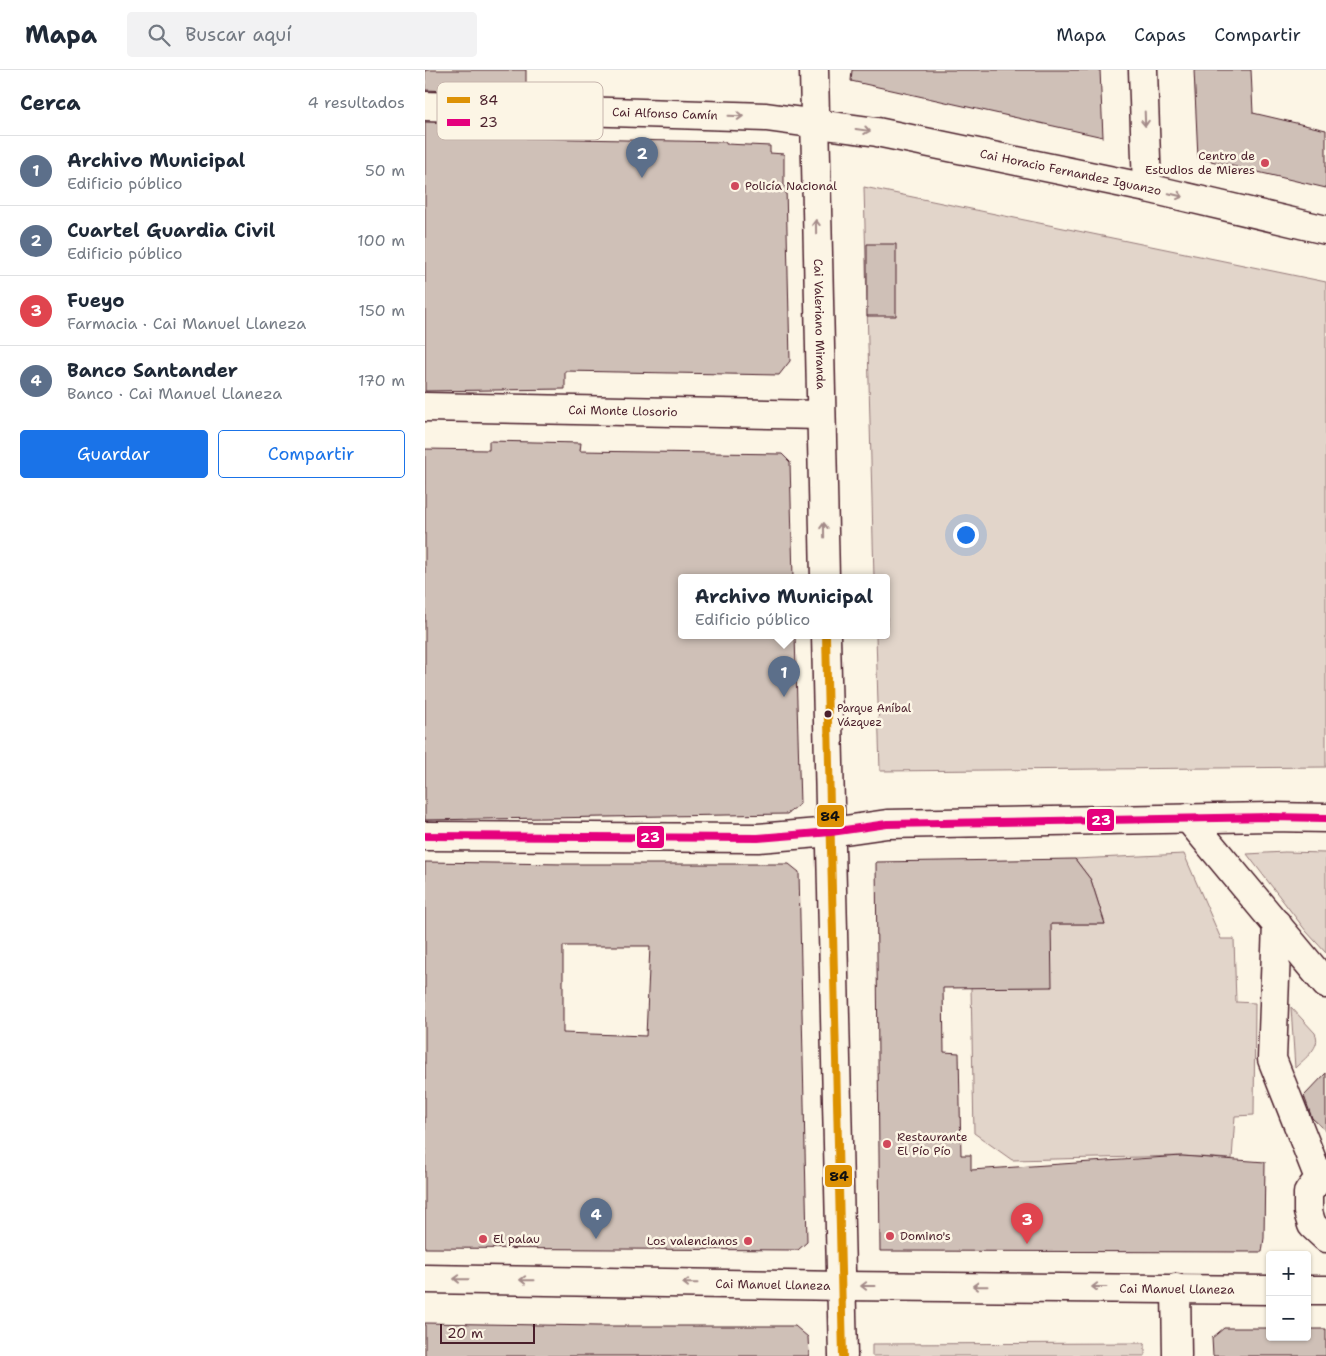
<!DOCTYPE html>
<html lang="es">
<head>
<meta charset="utf-8">
<style>
	:root { --surface:#fff; --page:#f2f2f3; --text:#1f2937; --muted:#747a83; --line:#e0e1e3; --accent:#1a73e8 }
	body { margin:0; font-family:"Shantell Sans",sans-serif; background:var(--page); color:var(--text) }
	.controls { position:absolute; right:15px; bottom:15px; display:grid; overflow:hidden; border-radius:5px; box-shadow:0 1px 4px #0004 }
	.controls button { width:45px; height:45px; display:grid; place-items:center; padding:0; border:0; border-bottom:1px solid var(--line); background:var(--surface); color:var(--text); font:25px sans-serif }
	.scale { position:absolute; left:15px; bottom:12px; width:95px; box-sizing:border-box; padding-left:5px; border:2px solid #4a1f2b; border-top:0; font-size:14px; line-height:18px; white-space:nowrap; color:#4a1f2b; -webkit-text-stroke:4px #fcf5e5; paint-order:stroke }
	.you { position:absolute; left:540px; top:464px; width:18px; height:18px; margin:-12px; border:4px solid #fff; border-radius:50%; background:#1a73e8; box-shadow:0 0 0 8px #1a73e833 }
	.badge { display:grid; place-items:center; width:32px; height:32px; border-radius:50%; background:var(--accent); color:#fff; font-size:16px; font-weight:700 }
	.pin { position:absolute; translate:-50% -41px; filter:drop-shadow(0 1px 2px #0008) }
	.pin::after { content:''; position:absolute; top:26px; width:18px; height:15px; background:inherit; clip-path:polygon(0 0,100% 0,50% 100%) }
	.popup { position:absolute; left:253px; top:504px; width:212px; height:65px; box-sizing:border-box; display:grid; place-content:center; border-radius:5px; background:var(--surface); filter:drop-shadow(0 1px 4px #0005); font-size:16px; white-space:nowrap; color:var(--muted) }
	.popup b { font-size:19px; color:var(--text) }
	.popup::after { content:''; position:absolute; left:50%; top:100%; margin-left:-10px; border:10px solid transparent; border-top-color:var(--surface) }
	.list { margin:0; padding:0; list-style:none }
	h2 { display:flex; justify-content:space-between; align-items:center; height:65px; margin:0; padding:0 20px; font-size:21px }
	h2 small { font-size:16px; font-weight:400; color:var(--muted) }
	.list li { display:grid; grid-template-columns:32px 1fr auto; gap:15px; align-items:center; box-sizing:border-box; height:70px; padding:0 20px; border-top:1px solid var(--line) }
	.list b { display:block; font-size:19px; white-space:nowrap }
	.list p { margin:0; font-size:16px; white-space:nowrap; color:var(--muted) }
	.list em { font-size:16px; font-style:normal; color:var(--muted) }
	.actions { display:flex; gap:10px; padding:15px 20px }
	.actions a { flex:1; padding:11px 0; border:1px solid var(--accent); border-radius:5px; text-align:center; font-size:18px; color:var(--accent) }
	.actions .main { background:var(--accent); color:#fff }
	.icon { flex:none; width:28px; height:28px; fill:none; stroke:currentColor; stroke-width:2; stroke-linecap:round; stroke-linejoin:round }
	.map { position:relative; flex:none; width:901px; height:1286px; overflow:hidden }
	header { display:flex; align-items:center; gap:30px; box-sizing:border-box; height:70px; padding:0 25px; background:var(--surface); border-bottom:1px solid var(--line) }
	header strong { font-size:24px }
	nav { display:flex; gap:28px; margin-inline-start:auto; font-size:18px }
	.search { width:350px; height:45px; background:var(--page); display:flex; align-items:center; gap:12px; box-sizing:border-box; padding:0 18px; border-radius:5px; color:var(--muted); font-size:19px }
	main { display:flex }
	aside { flex:1; background:var(--surface) }
	.map>svg:first-child { display:block }
	.green { fill:#e2d5ca; stroke:#967a7a }
	.building { fill:#cfc0b7; stroke:#4a1f2b; fill-rule:evenodd }
	.lines { fill:none; stroke-linecap:round; stroke-linejoin:round }
	.minor-casing { stroke:#4a1f2b; stroke-width:31 }
	.minor { stroke:#fcf5e5; stroke-width:28 }
	.bus-1-casing { stroke:#fcf5e5; stroke-width:11 }
	.bus-2-casing { stroke:#fcf5e5; stroke-width:11 }
	.bus-1 { stroke:#dd9206; stroke-width:8 }
	.bus-2 { stroke:#e5007d; stroke-width:8 }
	.oneway { stroke:#a38a88 }
	.poi-dot { fill:#d1495b; stroke:#fcf5e5; stroke-width:2 }
	.bus-dot { fill:#4a1f2b; stroke:#fcf5e5; stroke-width:2 }
	.labels { text-anchor:middle; dominant-baseline:central; stroke-width:5; stroke-linejoin:round; paint-order:stroke }
	.bus-label { font-size:11px; fill:#4a1f2b; stroke:#fcf5e5; text-anchor:start }
	.street-label { font-size:12px; fill:#4a1f2b; stroke:#fcf5e5 }
	.poi-label { font-size:12px; fill:#4a1f2b; stroke:#fcf5e5; text-anchor:start }
	.key { fill:#fcf5e5; stroke:#c7b5ad; stroke-width:1 }
	.key-label { font-size:14px; fill:#4a1f2b }
	.line-badge { stroke:#fcf5e5; stroke-width:2 }
	.badge-label { font-size:14px; text-anchor:middle; font-weight:bold; fill:#fff }
	.pale-badge-label { font-size:14px; text-anchor:middle; font-weight:bold; fill:#111 }
</style>
</head>
<body>
<header>
<strong>Mapa</strong>
<div class="search"><svg class="icon" aria-label="search" viewBox="0 0 24 24"><circle cx="10" cy="10" r="6"/><path d="M15 15l6 6"/></svg>Buscar aquí</div>
<nav><a>Mapa</a><a>Capas</a><a>Compartir</a></nav>
</header>
<main>
<aside>
<h2>Cerca<small>4 resultados</small></h2>
<ul class="list">
<li><span class="badge" style="background:#5c6f8a">1</span><div><b>Archivo Municipal</b><p>Edificio público</p></div><em>50 m</em></li>
<li><span class="badge" style="background:#5c6f8a">2</span><div><b>Cuartel Guardia Civil</b><p>Edificio público</p></div><em>100 m</em></li>
<li><span class="badge" style="background:#e0444e">3</span><div><b>Fueyo</b><p>Farmacia · Cai Manuel Llaneza</p></div><em>150 m</em></li>
<li><span class="badge" style="background:#5c6f8a">4</span><div><b>Banco Santander</b><p>Banco · Cai Manuel Llaneza</p></div><em>170 m</em></li>
</ul>
<div class="actions"><a class="main">Guardar</a><a>Compartir</a></div>
</aside>
<div class="map">
<svg width="901" height="1286" viewBox="0 0 901 1286">
	<rect width="100%" height="100%" fill="#fcf5e5"/>
	<filter id="ink" filterUnits="userSpaceOnUse"><feTurbulence type="fractalNoise" baseFrequency=".02" numOctaves="2"/><feDisplacementMap in="SourceGraphic" scale="10" xChannelSelector="R" yChannelSelector="G"/><feConvolveMatrix kernelMatrix="1 2 1 2 8 2 1 2 1" color-interpolation-filters="sRGB"/></filter>
	<g filter="url(#ink)">
		<path class="green" d="M439,117l462,95v485l-446,4 -4,-135h11v-58h-13z
			M860,782l41,1v100l-20,-22 -59,-77z
			M759,784l37,85h13l2,63 19,1 -1,112 -19,1 -3,43 -49,-3 -171,4 -38,-27 -3,-146 80,-63h54l-14,-44 -16,-21z
			M866,937l24,26c7,14 -10,25 -20,35z
			M720,1273v13h-273v-12z"/>
		<path class="building" d="M0,0h101v24l-101,-4z
			M427,0h248l3,67 -252,-56z
			M769,0h57l2,43 73,17v58l-128,-30z
			M0,52l101,3v13l200,4v2l44,2v7l14,1v32l2,1 4,174 -11,14 -214,-4v18l-140,2z
			M442,174h29v72h-29z
			M64,371l92,2 -1,8 202,3 8,8 3,116h-112v58h114l5,168 -13,10 -362,6v-371l64,1z
			M650,789l16,21 14,44h-54l1,63 -109,1 1,64 15,1 2,102h10v15l211,-14 83,6 -1,76 -2,14 -382,-1 -4,-389z
			M0,792l139,2h225l10,8 8,370 -9,8 -373,-2zM138,876h87l-4,90 -83,-3z
			M901,1003v58l-14,-13 -8,-22z
			M0,1253l173,3h197l13,11 1,19h-384z
			M799,1258h46v9h37v-8h19v27h-113l-1,-18z"/>
		<g class="lines">
			<defs>
				<g id="minor">
					<path id="s1" d="M389,0l11,508"/>
					<path d="M718,0l4,118"/>
					<path id="s2" d="M0,36l341,11 111,15 270,56 179,42"/>
					<path id="s3" d="M0,337l396,8"/>
					<path d="M401,566l17,720"/>
					<path d="M763,748l138,166"/>
					<path d="M0,766l333,2 73,-6 56,-8 384,-7 55,1"/>
					<path d="M852,854l-5,135 47,119 -11,15v19l4,13 14,13"/>
					<path id="s4" d="M0,1209l417,7 428,4"/>
					<path d="M751,1218l1,68"/>
					<path d="M882,1220h19"/>
				</g>
			</defs>
			<use href="#minor" class="minor-casing"/>
			<use href="#minor" class="minor"/>
			<defs>
				<path id="bus-1" d="M401,566l17,720"/>
				<path id="bus-2" d="M0,766l333,2 73,-6 56,-8 384,-7 55,1"/>
			</defs>
			<use href="#bus-1" class="bus-1-casing"/>
			<use href="#bus-2" class="bus-2-casing"/>
			<use href="#bus-1" class="bus-1"/>
			<use href="#bus-2" class="bus-2"/>
		</g>
		<defs><path id="oneway-shaft" d="M-6 0H5M1.5-3L5.5 0L1.5 3" fill="none" stroke-width="1.6" stroke-linecap="round" stroke-linejoin="round" transform="scale(1.25)"/></defs>
		<g class="oneway">
			<use href="#oneway-shaft" transform="translate(311 46) rotate(2)"/>
			<use href="#oneway-shaft" transform="translate(720 49) rotate(88)"/>
			<use href="#oneway-shaft" transform="translate(438 60) rotate(8)"/>
			<use href="#oneway-shaft" transform="translate(751 125) rotate(13)"/>
			<use href="#oneway-shaft" transform="translate(391 157) rotate(-91)"/>
			<use href="#oneway-shaft" transform="translate(399 460) rotate(-91)"/>
			<use href="#oneway-shaft" transform="translate(36 1209) rotate(-179)"/>
			<use href="#oneway-shaft" transform="translate(102 1210) rotate(-179)"/>
			<use href="#oneway-shaft" transform="translate(265 1213) rotate(-179)"/>
			<use href="#oneway-shaft" transform="translate(443 1216) rotate(180)"/>
			<use href="#oneway-shaft" transform="translate(555 1216) rotate(-179)"/>
			<use href="#oneway-shaft" transform="translate(674 1217) rotate(-180)"/>
		</g>
	</g>
	<g class="poi-dot">
		<circle cx="840" cy="93" r="5"/>
		<circle cx="310" cy="116" r="5"/>
		<circle cx="462" cy="1074" r="5"/>
		<circle cx="465" cy="1166" r="5"/>
		<circle cx="58" cy="1169" r="5"/>
		<circle cx="323" cy="1171" r="5"/>
	</g>
	<circle class="bus-dot" cx="403" cy="644" r="4.5"/>
	<g class="labels">
		<g class="bus-label">
			<text x="412" y="638">Parque Aníbal<tspan x="412" dy="14">Vázquez</tspan></text>
		</g>
		<g class="street-label">
			<text stroke="none"><textPath href="#s2" startOffset="240">Cai Alfonso Camín</textPath></text>
			<text stroke="none"><textPath href="#s2" startOffset="651">Cai Horacio Fernandez Iguanzo</textPath></text>
			<text stroke="none"><textPath href="#s1" startOffset="254">Cai Valeriano Miranda</textPath></text>
			<text stroke="none"><textPath href="#s3" startOffset="198">Cai Monte Llosorio</textPath></text>
			<text stroke="none"><textPath href="#s4" startOffset="348">Cai Manuel Llaneza</textPath></text>
			<text stroke="none"><textPath href="#s4" startOffset="752">Cai Manuel Llaneza</textPath></text>
		</g>
		<g class="poi-label">
			<text x="830" y="86" text-anchor="end">Centro de<tspan x="830" dy="14">Estudios de Mieres</tspan></text>
			<text x="320" y="116">Policía Nacional</text>
			<text x="472" y="1067">Restaurante<tspan x="472" dy="14">El Pío Pío</tspan></text>
			<text x="475" y="1166">Domino's</text>
			<text x="68" y="1169">El palau</text>
			<text x="313" y="1171" text-anchor="end">Los valencianos</text>
		</g>
	</g>
	<rect x="12" y="12" width="166" height="58" rx="8" class="key"/>
	<rect x="22" y="27" width="23" height="6" fill="#dd9206"/>
	<rect x="22" y="49" width="23" height="7" fill="#e5007d"/>
	<g class="key-label">
		<text x="54" y="35">84</text>
		<text x="54" y="57">23</text>
	</g>
	<g class="line-badge">
		<rect x="391" y="734" width="29" height="24" rx="5" fill="#dd9206"/>
		<rect x="661" y="738" width="29" height="24" rx="5" fill="#e5007d"/>
		<rect x="211" y="755" width="29" height="24" rx="5" fill="#e5007d"/>
		<rect x="399" y="1094" width="29" height="24" rx="5" fill="#dd9206"/>
	</g>
	<g class="badge-label">
		<text x="676" y="755">23</text>
		<text x="225" y="772">23</text>
	</g>
	<g class="pale-badge-label">
		<text x="405" y="751">84</text>
		<text x="414" y="1111">84</text>
	</g>
</svg>
<div class="controls">
<button>+</button>
<button>−</button>
</div>
<div class="scale">20 m</div>
<div class="you"></div>
<div class="pin badge" style="left:359px;top:627px;background:#5c6f8a">1</div>
<div class="popup"><b>Archivo Municipal</b>Edificio público</div>
<div class="pin badge" style="left:217px;top:108px;background:#5c6f8a">2</div>
<div class="pin badge" style="left:602px;top:1174px;background:#e0444e">3</div>
<div class="pin badge" style="left:171px;top:1169px;background:#5c6f8a">4</div>
</div>
</main>
</body>
</html>
